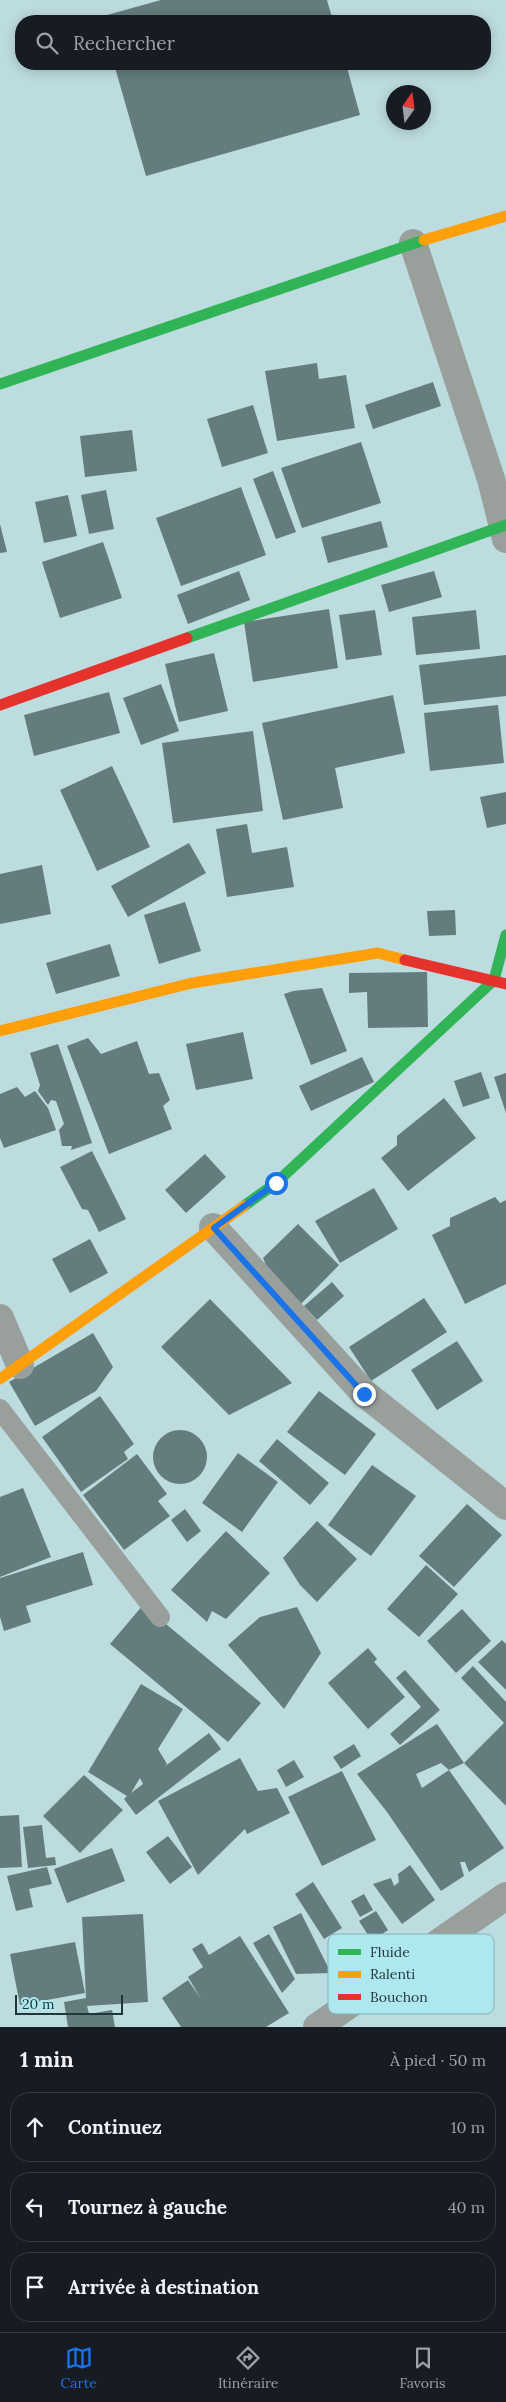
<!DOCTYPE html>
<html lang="fr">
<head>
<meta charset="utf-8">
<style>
	:root { --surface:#171b24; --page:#242831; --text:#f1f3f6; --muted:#9ea1a6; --line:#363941; --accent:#1a73e8 }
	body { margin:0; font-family:Lora,serif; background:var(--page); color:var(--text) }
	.compass { position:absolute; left:386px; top:85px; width:45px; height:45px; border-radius:50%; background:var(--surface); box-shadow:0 2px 12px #0003; rotate:14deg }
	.scale { position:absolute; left:15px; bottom:12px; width:108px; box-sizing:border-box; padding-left:5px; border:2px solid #20373a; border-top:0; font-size:14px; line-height:18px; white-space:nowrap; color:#20373a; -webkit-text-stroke:4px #aee8ef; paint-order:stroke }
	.stop { position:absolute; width:15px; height:15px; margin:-11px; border:4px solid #1a73e8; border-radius:50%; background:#fff }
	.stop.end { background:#1a73e8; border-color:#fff; box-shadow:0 1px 5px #0008 }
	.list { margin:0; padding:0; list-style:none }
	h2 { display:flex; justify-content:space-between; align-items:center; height:65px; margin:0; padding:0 20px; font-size:21px }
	h2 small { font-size:16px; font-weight:400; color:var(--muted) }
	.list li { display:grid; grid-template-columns:32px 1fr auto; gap:15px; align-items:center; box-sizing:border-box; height:70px; margin:0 10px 10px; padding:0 10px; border:1px solid var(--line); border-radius:20px }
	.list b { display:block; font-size:19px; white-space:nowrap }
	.list em { font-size:16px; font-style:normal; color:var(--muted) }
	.icon { flex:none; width:28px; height:28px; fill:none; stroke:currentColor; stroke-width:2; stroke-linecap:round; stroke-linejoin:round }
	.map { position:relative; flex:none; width:506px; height:2027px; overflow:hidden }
	.search { position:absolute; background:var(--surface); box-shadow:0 2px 12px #0003; left:15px; right:15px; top:15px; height:55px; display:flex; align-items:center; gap:12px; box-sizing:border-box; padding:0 18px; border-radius:20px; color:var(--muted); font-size:19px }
	.sheet { height:305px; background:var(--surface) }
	nav { display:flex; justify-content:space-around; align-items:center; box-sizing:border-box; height:70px; border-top:1px solid var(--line); background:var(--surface); font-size:14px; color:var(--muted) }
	nav a { display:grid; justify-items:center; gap:2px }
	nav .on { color:var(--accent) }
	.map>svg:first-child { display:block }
	.building { fill:#647c7e; fill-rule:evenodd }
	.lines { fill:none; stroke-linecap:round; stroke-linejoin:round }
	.lane { stroke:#99a09c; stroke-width:20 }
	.street { stroke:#99a09c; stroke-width:28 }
	.fast { stroke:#30b455; stroke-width:11 }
	.slow { stroke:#ff9f0a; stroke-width:11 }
	.jam { stroke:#e5322d; stroke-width:11 }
	.route { stroke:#1a73e8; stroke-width:6 }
	.key { fill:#aee8ef; stroke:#83b3b9; stroke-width:1 }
	.key-label { font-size:14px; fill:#20373a }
</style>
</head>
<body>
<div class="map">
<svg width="506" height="2027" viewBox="0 0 506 2027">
	<rect width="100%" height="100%" fill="#bddce0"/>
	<path class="building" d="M161,0h166l6,21h-232l-1,-4z
		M114,64h232l14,51 -214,61z
		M317,363l2,16 27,-4 9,53 -78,13 -12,-70z
		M433,382l8,24 -68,23 -8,-24z
		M253,405l15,48 -46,14 -15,-48z
		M132,430l5,41 -52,6 -5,-41z
		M361,442l20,61 -79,25 -21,-60z
		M273,471l23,61 -20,7 -23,-60z
		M241,487l25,68 -85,31 -25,-68z
		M106,490l8,39 -25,5 -8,-39z
		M68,495l9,41 -33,7 -9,-41z
		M381,521l7,26 -60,16 -7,-26z
		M0,524l7,28 -7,1z
		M103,542l19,56 -62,20 -18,-56z
		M239,571l11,29 -62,24 -11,-29z
		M434,571l8,26 -53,15 -8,-27z
		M329,609l9,59 -85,14 -9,-60z
		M375,610l7,45 -36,5 -7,-45z
		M476,610l4,39 -64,6 -4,-38z
		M214,653l14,58 -49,11 -14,-58z
		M506,655v41l-82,9 -5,-40z
		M161,684l18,47 -38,14 -18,-47z
		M109,692l11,41 -86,23 -10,-41z
		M393,695l12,58 -70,15 8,40 -60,12 -21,-97z
		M498,705l6,58 -74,8 -6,-58z
		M253,731l10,80 -90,12 -11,-80z
		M112,766l38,81 -53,24 -37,-81z
		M506,792v32l-19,4 -7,-31z
		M247,824l5,29 35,-6 7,40 -67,10 -11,-68z
		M189,843l17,30 -78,44 -17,-31z
		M42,865l9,49 -51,10v-50z
		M185,902l16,49 -42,13 -15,-49z
		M455,910l1,25 -27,1 -2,-25z
		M110,944l10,32 -64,18 -10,-31z
		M427,972l1,55 -60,1 -1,-36 -18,1v-20z
		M322,988l25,63 -36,14 -27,-71 9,-3z
		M243,1032l10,47 -57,11 -10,-46z
		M88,1038l13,16 36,-13 12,33 10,-1 11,27 -7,6 9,23 -63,25 -42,-108z
		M58,1044l34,99 -21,7 1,-4h-10l-3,-16 5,-6 -8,-23 -5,-1 -3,5 -10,-14 2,-6 -10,-32z
		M362,1057l12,25 -63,29 -12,-25z
		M481,1072l9,26 -27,9 -9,-26z
		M506,1073v40l-12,-36z
		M17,1087l8,10 10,-6 13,17 8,22 -52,18 -4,-10v-44z
		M444,1098l32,40 -68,53 -27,-33 16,-13v-9z
		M92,1151l34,68 -27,13 -11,-22 -6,-1 -22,-42z
		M205,1154l21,23 -40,36 -21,-23z
		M374,1188l24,41 -58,34 -25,-42z
		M495,1197l5,6 6,-3v84l-41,20 -33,-69 18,-9v-8z
		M298,1224l41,41 -40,41 -27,-27 -9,-21z
		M90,1239l18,34 -38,20 -18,-34z
		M332,1282l12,14 -27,24 -13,-14z
		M424,1298l23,34 -76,49 -22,-34z
		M210,1299l82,84 -63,32 -68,-68z
		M93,1333l20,34 -17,24 -61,35 -26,-44z
		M457,1341l26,40 -46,29 -26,-40z
		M319,1391l57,43 -31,41 -58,-43z
		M100,1396l34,48 -10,8 4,7 -47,33 -39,-55z
		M153 1457a27 27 0 1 1 54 0a27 27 0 1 1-54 0Z
		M277,1439l52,44 -19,22 -51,-44z
		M238,1453l40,29 -36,50 -40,-29z
		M137,1454l30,40 -9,7 12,15 -46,34 -41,-55z
		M372,1465l44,31 -45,60 -43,-31z
		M23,1488l28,69 -51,20v-80z
		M467,1504l35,31 -48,52 -35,-31z
		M185,1509l16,22 -14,11 -16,-22z
		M317,1521l40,38 -40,43 -17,-17 -17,-27z
		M226,1531l44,42 -44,46 -14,-8 -5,11 -36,-32z
		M83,1552l10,33 -67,21 5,16 -27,9 -4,-14v-39z
		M426,1565l32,29 -39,43 -32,-28z
		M143,1605l118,98 -33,39 -118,-98z
		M297,1607l24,46 -37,56 -56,-64 32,-28z
		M462,1609l29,32 -35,32 -29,-32z
		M502,1640l4,4v46l-28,-28z
		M368,1648l9,11 -3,3 31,35 -37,32 -40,-46z
		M473,1666l33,36v104l-42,-43 40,-40 -43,-45z
		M405,1670l35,40 -40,35 -10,-11 31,-27 -25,-29z
		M141,1684l42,25 -25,40 9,15 -3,3 45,-34 12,16 -85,66 -12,-16 3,-3 -39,-24zM140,1778l3,6 -12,9z
		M437,1724l27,39 -15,7 -8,-7 -25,11 6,14 27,-18 55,78 -35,24 -4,-10h-5l4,14 -23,15 -54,-79 -30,-38z
		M354,1744l7,12 -20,13 -8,-12z
		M240,1758l18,33 19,-3 13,25 -43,21 -2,-5 -47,46 -40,-74z
		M294,1760l10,17 -18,10 -9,-17z
		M342,1771l34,69 -54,26 -34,-69z
		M84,1775l39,35 -43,43 -37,-37z
		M19,1815l3,52 -22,1v-52z
		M42,1825l4,33 9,-1 1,8 -28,3 -5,-41z
		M168,1836l24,31 -22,17 -24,-32z
		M112,1848l13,33 -58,22 -13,-34z
		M410,1865l25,35 -33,24 -29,-40 18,-6 3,8 5,-4 -1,-8z
		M47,1867l5,17 -23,5 4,18 -17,4 -9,-35z
		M313,1882l29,46 -18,11 -29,-45z
		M364,1894l9,16 -13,7 -9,-16z
		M376,1911l12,19 -16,11 -13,-20z
		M301,1913l30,60 -35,1 -23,-47z
		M143,1914l5,88 -61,4 2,8 23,-4 3,17h-47l-4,-25 22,-4 -4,-81z
		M269,1934l26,45 -13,14 -29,-50z
		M240,1936l49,77 -23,14h-85l-19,-29 26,-18 13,19 -13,-22 15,-10 -11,-18 10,-6 7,12z
		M75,1942l10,51 -65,12 -10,-51z"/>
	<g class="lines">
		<path class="lane" d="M0,1409l160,208"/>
		<path class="street" d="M413,243l78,236 15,60
			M213,1227l151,166 142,113
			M0,1318l20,47
			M317,2027l189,-131"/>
		<path class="fast" d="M0,384l424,-144
			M187,638l319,-113
			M244,1206l32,-23 218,-203 12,-45"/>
		<path class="slow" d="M424,240l82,-24
			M0,1031l192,-48 186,-30 27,7
			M0,1379l244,-173"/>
		<path class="jam" d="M0,705l187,-67
			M405,960l101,24"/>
	</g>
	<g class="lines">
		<path class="route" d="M276,1183l-62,45 150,166"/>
	</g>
	<rect x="328" y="1934" width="166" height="80" rx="8" class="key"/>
	<rect x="338" y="1949" width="23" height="6" fill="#30b455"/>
	<rect x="338" y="1971" width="23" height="7" fill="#ff9f0a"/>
	<rect x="338" y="1994" width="23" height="6" fill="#e5322d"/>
	<g class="key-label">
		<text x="370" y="1957">Fluide</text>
		<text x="370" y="1979">Ralenti</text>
		<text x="370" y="2002">Bouchon</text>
	</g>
</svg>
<svg class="compass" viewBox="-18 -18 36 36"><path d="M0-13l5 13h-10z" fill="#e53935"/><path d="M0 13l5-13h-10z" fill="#9ea1a6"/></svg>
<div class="scale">20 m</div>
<div class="stop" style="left:276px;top:1183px"></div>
<div class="stop end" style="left:364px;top:1394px"></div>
<div class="search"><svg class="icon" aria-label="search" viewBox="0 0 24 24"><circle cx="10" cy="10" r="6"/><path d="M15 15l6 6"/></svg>Rechercher</div>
</div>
<section class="sheet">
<h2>1 min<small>À pied · 50 m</small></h2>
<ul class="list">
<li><svg class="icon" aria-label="ahead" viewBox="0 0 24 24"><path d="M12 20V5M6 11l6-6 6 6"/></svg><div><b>Continuez</b></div><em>10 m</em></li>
<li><svg class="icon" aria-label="left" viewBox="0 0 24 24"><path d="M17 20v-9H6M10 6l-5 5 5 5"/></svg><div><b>Tournez à gauche</b></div><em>40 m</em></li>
<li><svg class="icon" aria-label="arrive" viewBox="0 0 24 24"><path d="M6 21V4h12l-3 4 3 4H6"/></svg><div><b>Arrivée à destination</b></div></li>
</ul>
</section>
<nav>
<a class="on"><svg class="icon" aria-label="map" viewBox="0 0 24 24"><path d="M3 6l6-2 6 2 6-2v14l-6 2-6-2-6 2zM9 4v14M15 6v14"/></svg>Carte</a>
<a><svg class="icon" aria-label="directions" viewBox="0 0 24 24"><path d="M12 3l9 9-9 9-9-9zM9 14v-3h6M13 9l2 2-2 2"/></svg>Itinéraire</a>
<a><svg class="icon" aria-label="saved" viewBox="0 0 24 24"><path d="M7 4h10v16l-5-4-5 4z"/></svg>Favoris</a>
</nav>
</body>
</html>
